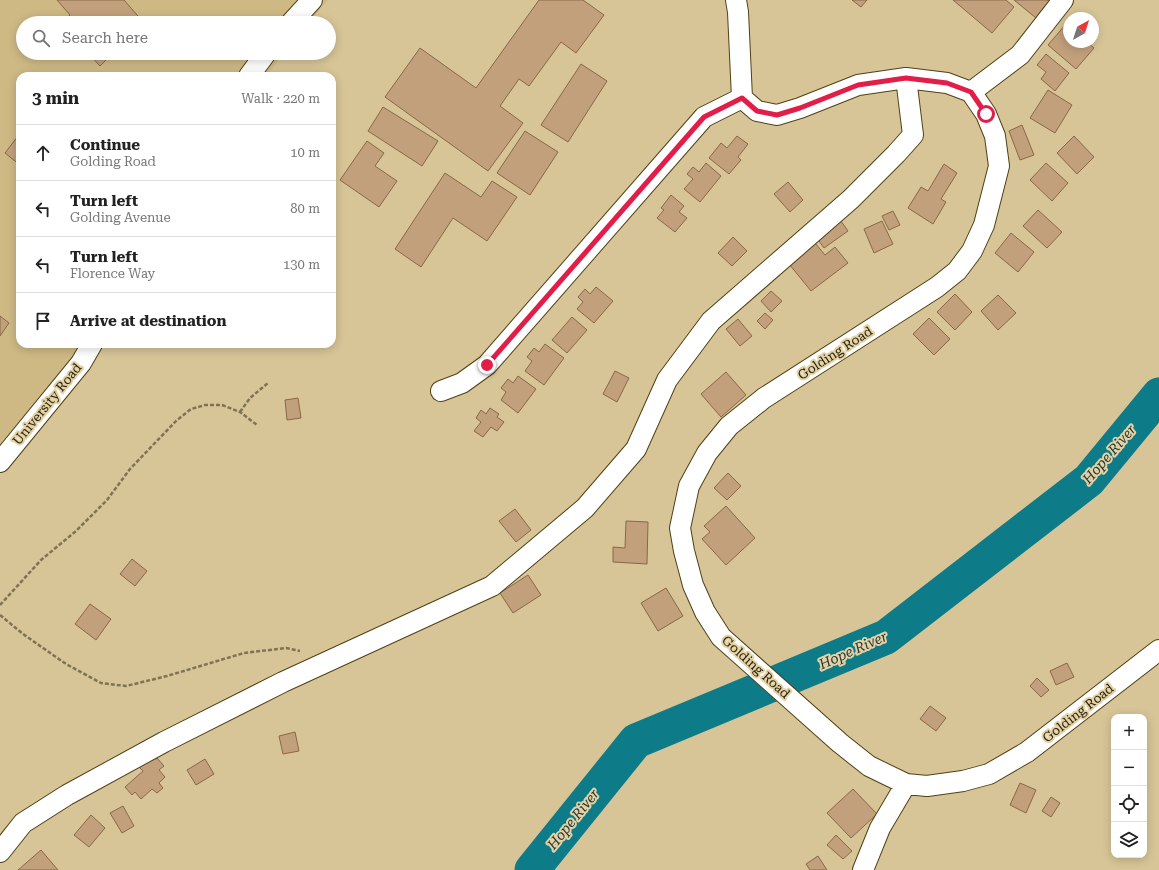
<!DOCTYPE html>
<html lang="en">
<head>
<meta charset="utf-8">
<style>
	:root { --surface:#fff; --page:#f2f2f2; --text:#222; --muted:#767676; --line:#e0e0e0 }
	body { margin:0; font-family:"Roboto Serif",serif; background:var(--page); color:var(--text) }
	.controls { position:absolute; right:12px; bottom:12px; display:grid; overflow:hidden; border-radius:8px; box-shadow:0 2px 10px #0003 }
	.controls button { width:36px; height:36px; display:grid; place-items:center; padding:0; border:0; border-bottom:1px solid var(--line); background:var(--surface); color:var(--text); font:20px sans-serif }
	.compass { position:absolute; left:1063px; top:12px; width:36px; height:36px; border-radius:50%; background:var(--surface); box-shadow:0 2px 10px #0003; rotate:39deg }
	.stop { position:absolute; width:12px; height:12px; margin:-9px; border:3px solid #e11d48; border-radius:50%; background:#fff }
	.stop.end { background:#e11d48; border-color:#fff; box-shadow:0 1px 4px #0008 }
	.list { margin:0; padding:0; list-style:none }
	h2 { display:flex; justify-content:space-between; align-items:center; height:52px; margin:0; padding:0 16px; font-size:17px }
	h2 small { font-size:13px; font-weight:400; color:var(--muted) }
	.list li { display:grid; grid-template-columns:26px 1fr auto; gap:12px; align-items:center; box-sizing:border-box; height:56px; padding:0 16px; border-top:1px solid var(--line) }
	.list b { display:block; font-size:15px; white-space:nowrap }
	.list p { margin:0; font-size:13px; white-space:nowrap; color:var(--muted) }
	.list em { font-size:13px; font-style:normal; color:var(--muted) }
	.icon { flex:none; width:22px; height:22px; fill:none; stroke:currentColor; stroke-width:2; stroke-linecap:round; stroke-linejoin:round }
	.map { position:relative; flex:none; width:1159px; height:870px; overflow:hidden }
	.search { position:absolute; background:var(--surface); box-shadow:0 2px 10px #0003; left:16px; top:16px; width:320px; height:44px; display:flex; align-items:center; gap:10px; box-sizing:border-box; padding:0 14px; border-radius:22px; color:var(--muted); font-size:15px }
	.panel { position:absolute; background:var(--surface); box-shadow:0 2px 10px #0003; left:16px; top:72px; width:320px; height:276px; border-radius:12px }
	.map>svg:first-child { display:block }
	.built { fill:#ceb985 }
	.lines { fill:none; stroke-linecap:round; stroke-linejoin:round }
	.river { stroke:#0d7b88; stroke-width:35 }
	.building { fill:#c2a07c; stroke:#886846 }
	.minor-casing { stroke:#504015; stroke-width:22 }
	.path { stroke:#7f7352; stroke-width:2.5; stroke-dasharray:4 2; stroke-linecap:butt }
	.minor { stroke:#fff; stroke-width:20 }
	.route { stroke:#e11d48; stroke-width:5 }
	.labels { text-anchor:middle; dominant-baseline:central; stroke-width:4; stroke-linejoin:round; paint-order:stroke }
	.street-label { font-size:13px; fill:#231c0a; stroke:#e4d2a4 }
	.water-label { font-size:14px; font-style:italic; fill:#1d3336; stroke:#e4d2a4 }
</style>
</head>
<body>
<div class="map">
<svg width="1159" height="870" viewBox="0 0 1159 870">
	<rect width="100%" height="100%" fill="#d7c597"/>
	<path class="built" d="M0,0h328l-20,23h-285v30h260l-16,23h-247v268h76l-96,125z"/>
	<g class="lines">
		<path class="river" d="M532,870l104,-129 250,-104 203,-157 70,-85"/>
	</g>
	<path class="building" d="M57,0h67l20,23h-83l9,-8z
		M539,0h44l21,15 -28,38 -15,-11 -32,44 -10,-7 -19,27 23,17 -35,48 -103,-74 35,-49 56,40z
		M852,0h15l-6,7z
		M953,0h53l8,7 -22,26z
		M1014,0h33l2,1 -13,17z
		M1066,24l3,3v15h18l7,6 -18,21 -28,-24z
		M88,53h25l-13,13z
		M1046,54l23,19 -14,18 -14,-12 5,-7 -9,-7z
		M581,64l26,17 -39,61 -27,-17z
		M1048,90l24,15 -17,28 -25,-15z
		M383,107l55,34 -16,25 -54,-35z
		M1022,125l12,30 -14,5 -11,-29z
		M525,131l33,21 -28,43 -33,-22z
		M18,136l2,2v27l-15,-12z
		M737,136l11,8 -10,13 3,3 -12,14 -20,-16 12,-15 6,5z
		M1074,136l20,21 -17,17 -20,-21z
		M367,141l17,12 -9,13 22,15 -18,26 -39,-27z
		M706,163l15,13 -21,26 -16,-13 9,-10 -6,-5 6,-7 6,5z
		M1046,163l22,20 -16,18 -22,-21z
		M944,164l13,9 -16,26 5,3 -13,22 -25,-16 13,-21 7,4z
		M445,173l36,24 11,-16 25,16 -30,44 -34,-23 -32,49 -26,-18z
		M788,182l15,18 -13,12 -16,-18z
		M671,195l13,11 -5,6 8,6 -12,14 -18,-14 7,-8 -3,-2z
		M1038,210l24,22 -15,16 -24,-22z
		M893,211l7,14 -11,5 -7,-14z
		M841,221l7,10 -24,17 -7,-10z
		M882,221l11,23 -19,9 -10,-24z
		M1011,233l23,19 -16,20 -23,-19z
		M733,237l14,14 -15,15 -14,-13z
		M815,243l10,12 10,-8 13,16 -37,28 -22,-27z
		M596,287l17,14 -19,22 -17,-14 6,-7 -5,-5 7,-8 5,5z
		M771,291l11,10 -11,11 -10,-11z
		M955,294l17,18 -17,18 -18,-18z
		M998,295l18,18 -18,17 -17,-19z
		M765,313l8,7 -8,9 -8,-8z
		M0,316l9,7 -9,13z
		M572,317l15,13 -20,23 -15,-13z
		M929,318l21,21 -16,16 -21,-21z
		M738,319l14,17 -12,10 -14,-17z
		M545,344l19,14 -20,27 -19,-14 7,-10 -5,-4 7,-9 5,4z
		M615,371l14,7 -12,24 -14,-8z
		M726,372l20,23 -25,22 -20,-23z
		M518,376l18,13 -18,24 -17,-13 5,-8 -5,-4 7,-9 5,4z
		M298,398l3,20 -14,2 -2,-20z
		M490,408l9,6 -2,3 7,5 -7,9 -6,-4 -8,10 -9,-6 7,-9 -5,-4 5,-8 5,4z
		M728,473l13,13 -14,14 -13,-12z
		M726,506l29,32 -29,27 -24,-26 8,-7 -6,-6z
		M515,509l16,21 -15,12 -17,-21z
		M626,521l22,1 -1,42 -34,-2v-15l12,1z
		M132,559l15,12 -12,15 -15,-12z
		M528,575l13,20 -28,18 -13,-20z
		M666,588l17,28 -25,15 -17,-28z
		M90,604l21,15 -15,21 -21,-16z
		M1067,663l7,14 -18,8 -6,-14z
		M1037,678l12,12 -8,7 -11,-11z
		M930,706l16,12 -10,13 -16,-12z
		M295,732l4,19 -16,3 -4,-18z
		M150,756l4,4 3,-2 7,8 -5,4 6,7 -6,6 4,5 -6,5 -5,-4 -11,10 -6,-7 -3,3 -7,-8 18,-16 -5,-5z
		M205,759l9,15 -18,11 -9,-15z
		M1020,783l16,7 -10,23 -16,-8z
		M853,789l24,25 -26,24 -24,-25z
		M1051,797l9,6 -9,14 -9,-6z
		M123,806l11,20 -12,7 -12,-20z
		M91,815l14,13 -16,19 -15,-12z
		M836,835l16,16 -9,8 -16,-14z
		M41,850l17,20h-40z
		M818,856l9,14h-17l-4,-6z"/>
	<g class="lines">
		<defs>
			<path id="minor" d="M736,0l2,12 4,86 15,13 20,4 23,-7 58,-23 48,-7 41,5 24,9
				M291,23l21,-23
				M249,76l17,-23
				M971,92l15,22 9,22 4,30 -15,59 -12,26 -15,20 -20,16 -173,111 -35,28 -22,27 -18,33 -9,42 4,23 9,34 12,27 16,25 119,106 29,23 37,18 21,2 36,-5 26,-7 38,-22 132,-102
				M971,92l49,-37 43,-55
				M441,391l21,-8 25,-18 217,-248 38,-19
				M0,462l81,-99 11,-19
				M0,852l23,-29 44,-28 97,-53 119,-60 209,-96 93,-78 51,-59 31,-69 44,-59 140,-122 45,-45 17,-19 -7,-57
				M863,870l17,-42 26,-44"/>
		</defs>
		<use href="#minor" class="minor-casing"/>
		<path class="path" d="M240,412l10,-14 18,-15
			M0,605l41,-45 35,-29 31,-31 23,-31 46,-48 15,-12 14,-4h17l18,7 17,13
			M0,615l23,19 43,30 35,19 25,3 41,-10 77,-23 42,-5 14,3"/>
		<use href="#minor" class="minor"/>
	</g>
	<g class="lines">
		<path class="route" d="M487,365l217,-248 38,-19 15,13 20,4 23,-7 58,-23 48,-7 41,5 24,9 15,22"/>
	</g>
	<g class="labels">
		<g class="street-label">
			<text transform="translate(835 353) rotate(-33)">Golding Road</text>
			<text transform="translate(47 404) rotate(-51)">University Road</text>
			<text transform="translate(756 667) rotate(42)">Golding Road</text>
			<text transform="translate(1078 713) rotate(-38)">Golding Road</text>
		</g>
		<g class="water-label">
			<text transform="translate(1109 454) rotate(-49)">Hope River</text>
			<text transform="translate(853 650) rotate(-24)">Hope River</text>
			<text transform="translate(573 819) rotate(-51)">Hope River</text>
		</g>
	</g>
</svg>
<div class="controls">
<button>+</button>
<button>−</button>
<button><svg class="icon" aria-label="locate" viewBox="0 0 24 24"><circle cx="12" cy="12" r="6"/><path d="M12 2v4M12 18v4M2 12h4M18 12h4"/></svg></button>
<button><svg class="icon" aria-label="layers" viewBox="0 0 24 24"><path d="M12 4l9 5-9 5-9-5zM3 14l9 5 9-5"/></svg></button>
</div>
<svg class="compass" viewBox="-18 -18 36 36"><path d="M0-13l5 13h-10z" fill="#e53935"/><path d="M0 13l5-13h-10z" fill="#767676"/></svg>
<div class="stop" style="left:986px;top:114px"></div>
<div class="stop end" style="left:487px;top:365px"></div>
<div class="search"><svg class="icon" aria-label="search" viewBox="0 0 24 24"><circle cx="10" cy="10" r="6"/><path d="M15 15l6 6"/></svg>Search here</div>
<section class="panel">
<h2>3 min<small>Walk · 220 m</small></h2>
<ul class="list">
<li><svg class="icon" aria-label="ahead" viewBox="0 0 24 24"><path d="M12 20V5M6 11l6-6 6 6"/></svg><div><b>Continue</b><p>Golding Road</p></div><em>10 m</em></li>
<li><svg class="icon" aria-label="left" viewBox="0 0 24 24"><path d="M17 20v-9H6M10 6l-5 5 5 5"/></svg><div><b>Turn left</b><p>Golding Avenue</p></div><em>80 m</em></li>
<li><svg class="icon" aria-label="left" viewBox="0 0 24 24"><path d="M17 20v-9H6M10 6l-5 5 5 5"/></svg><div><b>Turn left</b><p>Florence Way</p></div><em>130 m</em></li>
<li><svg class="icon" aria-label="arrive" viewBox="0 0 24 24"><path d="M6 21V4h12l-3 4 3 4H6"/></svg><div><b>Arrive at destination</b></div></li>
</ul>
</section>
</div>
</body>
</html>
